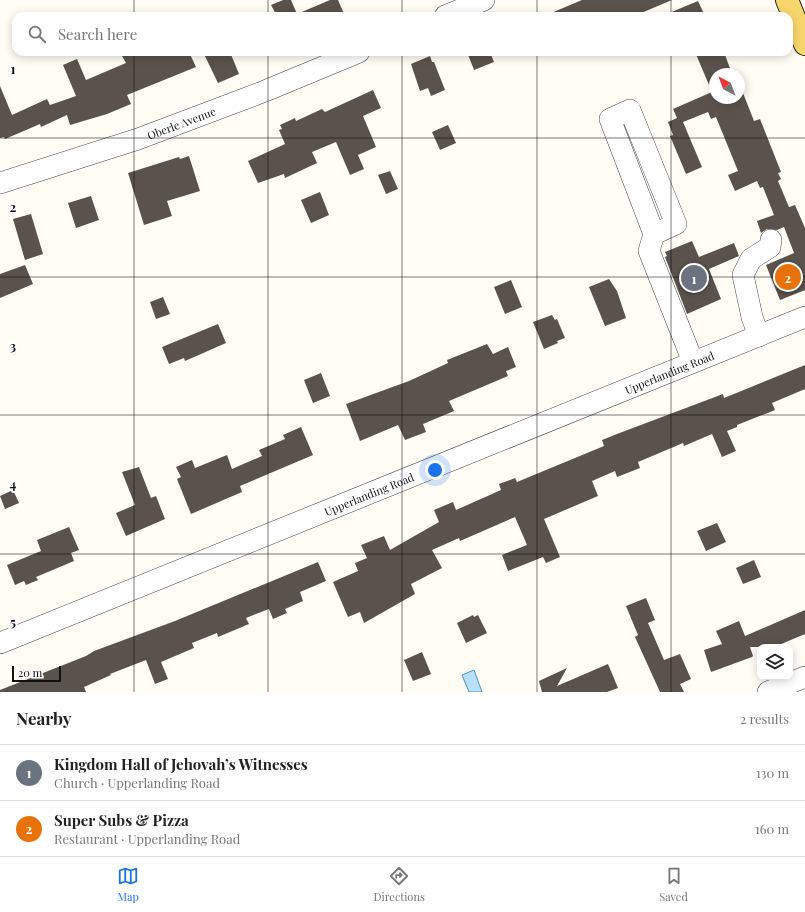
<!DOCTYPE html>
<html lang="en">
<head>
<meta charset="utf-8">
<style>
	:root { --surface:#fff; --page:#f6f6f6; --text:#222; --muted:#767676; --line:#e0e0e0; --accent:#1a73e8 }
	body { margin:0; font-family:"Playfair Display",serif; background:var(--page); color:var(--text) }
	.controls { position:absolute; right:12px; bottom:12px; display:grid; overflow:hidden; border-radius:8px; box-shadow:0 2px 10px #0003 }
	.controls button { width:36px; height:36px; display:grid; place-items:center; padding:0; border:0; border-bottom:1px solid var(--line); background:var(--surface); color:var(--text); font:20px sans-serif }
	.compass { position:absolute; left:709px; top:68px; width:36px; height:36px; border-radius:50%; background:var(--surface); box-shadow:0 2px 10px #0003; rotate:318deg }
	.scale { position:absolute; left:12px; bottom:10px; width:49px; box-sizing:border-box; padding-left:4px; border:2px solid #111; border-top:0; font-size:11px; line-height:14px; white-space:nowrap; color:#111; -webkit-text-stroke:3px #fff; paint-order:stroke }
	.you { position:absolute; left:435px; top:470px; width:14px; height:14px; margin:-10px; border:3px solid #fff; border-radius:50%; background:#1a73e8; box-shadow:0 0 0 6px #1a73e833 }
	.badge { display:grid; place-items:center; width:26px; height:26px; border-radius:50%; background:var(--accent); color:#fff; font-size:13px; font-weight:700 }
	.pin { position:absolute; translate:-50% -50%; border:2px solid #fff; box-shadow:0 1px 4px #0006 }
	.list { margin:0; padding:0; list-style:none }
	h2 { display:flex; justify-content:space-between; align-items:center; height:52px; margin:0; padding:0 16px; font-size:17px }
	h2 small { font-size:13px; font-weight:400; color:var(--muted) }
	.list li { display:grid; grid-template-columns:26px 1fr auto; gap:12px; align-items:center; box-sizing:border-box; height:56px; padding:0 16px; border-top:1px solid var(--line) }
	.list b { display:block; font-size:15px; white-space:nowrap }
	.list p { margin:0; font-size:13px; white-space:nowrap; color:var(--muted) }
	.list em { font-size:13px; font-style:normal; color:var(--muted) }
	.icon { flex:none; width:22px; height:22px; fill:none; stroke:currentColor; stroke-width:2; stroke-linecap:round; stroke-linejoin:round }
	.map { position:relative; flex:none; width:805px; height:692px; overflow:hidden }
	.search { position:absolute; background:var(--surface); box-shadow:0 2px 10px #0003; left:12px; right:12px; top:12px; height:44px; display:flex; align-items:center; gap:10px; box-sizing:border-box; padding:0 14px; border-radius:12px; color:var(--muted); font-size:15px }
	.sheet { height:164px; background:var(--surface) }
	nav { display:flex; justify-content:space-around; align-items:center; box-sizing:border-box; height:56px; border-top:1px solid var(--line); background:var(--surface); font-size:11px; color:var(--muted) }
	nav a { display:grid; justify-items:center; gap:2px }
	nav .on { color:var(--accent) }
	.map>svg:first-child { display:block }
	.water { fill:#b9e0f7; stroke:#3f96cf }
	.building { fill:#5a524d }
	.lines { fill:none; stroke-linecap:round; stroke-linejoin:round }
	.minor-casing { stroke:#444; stroke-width:22 }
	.major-casing { stroke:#222; stroke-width:24 }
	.minor { stroke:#fff; stroke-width:21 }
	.major { stroke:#f9d66b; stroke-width:22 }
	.grid { fill:none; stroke:#111; stroke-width:1; stroke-opacity:0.55 }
	.labels { text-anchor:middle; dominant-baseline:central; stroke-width:4; stroke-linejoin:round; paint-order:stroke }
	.street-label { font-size:11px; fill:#111; stroke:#fff }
	.grid-label { font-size:13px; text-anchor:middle; font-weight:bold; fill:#111; stroke:#fff; stroke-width:4; stroke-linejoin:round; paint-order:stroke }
</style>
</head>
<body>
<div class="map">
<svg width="805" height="692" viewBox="0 0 805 692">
	<rect width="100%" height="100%" fill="#fffdf5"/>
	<path class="water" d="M474,670l8,22h-13l-7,-17z"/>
	<path class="building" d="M283,0h8l6,14 33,-14h8l7,16h-68l-6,-11z
		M582,0h90l-38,16h-90z
		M698,1l7,15h-43z
		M132,52h57l7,15 -69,28 4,9 -24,10 -37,11 -3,-10 -26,12 -1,-3 -35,15 -1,-2 -4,1v-52l12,29 35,-16 3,6 26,-9 -13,-31 14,-6 9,21 40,-17 -4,-7z
		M203,52h27l9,22 -21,9z
		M467,52h23l4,10 -20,8z
		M695,52h29l8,22h-17v24h24v-10h2l13,33 6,-2 21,53 -3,1 3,6 -3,2 11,26 6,-2 10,23v62l-25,10 -14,-35 28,-12 -10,-26 -7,3 -10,-1 -6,4 -4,-12 17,-6 -11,-28 -3,1 -3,-7 -22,10 -7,-16 10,-4 -22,-54 -5,2 -3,-7 -25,10 19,45 -16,7 -16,-38 3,-1 -5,-13 9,-4 -4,-9 39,-17z
		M430,56l2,6h2l11,28 -14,6 -3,-8 -8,3 -9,-27z
		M373,90l8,18 -18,8 13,31 -18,8 6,14 -14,6 -14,-33 -24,10 5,11 -32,15 -1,-4 -26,9 -10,-22 37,-17 -6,-14 3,-1 -2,-4 15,-7 1,3 26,-12 3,3z
		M448,125l8,18 -16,7 -8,-18z
		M189,156l11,35 -33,10 5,15 -28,9 -16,-52 51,-16 1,2z
		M390,171l8,18 -12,5 -8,-19z
		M320,192l9,23 -18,8 -10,-23z
		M91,196l8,24 -23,8 -8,-25z
		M31,214l12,40 -18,6 -12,-41z
		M692,241l7,16 35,-14 5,13 -30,13 12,30 -34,15 -22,-57 2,-1 -2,-4z
		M25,265l8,19 -33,14v-24z
		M609,279l8,12 9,27 -21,8 -16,-39z
		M511,280l11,27 -17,7 -11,-27z
		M163,297l7,17 -14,5 -6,-17z
		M552,315l3,5 2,-1 8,19 -8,3 1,2 -14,6 -11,-27z
		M218,324l8,19 -41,18 -1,-3 -15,6 -7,-17z
		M487,344l6,10 15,-7 8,20 -10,4 2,5 -59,25 5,10 -31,13 3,8 -21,8 -7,-15 -38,16 -14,-37 63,-23 39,-18 -1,-3z
		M805,365v24l-33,14 3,7 -38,15v2l-10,4 9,20 -14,6 -10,-23 -28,12 -1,-3 -45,19 2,6 -23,9 -2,-6 -23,10 6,15 -54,23 16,38 -14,6 -3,-6 -35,14 -6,-16 25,-10 -12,-28 -55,24 -1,-3 -27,12 10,18 -31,16 4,10 -51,29 -4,-11 -12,5 -15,-35 25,-11 -3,-8 12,-5 -6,-13 23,-9 6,14 49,-28 -5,-12 19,-8 3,8 45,-20 -2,-6 16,-6 2,4 87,-36 -2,-6 15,-6 106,-40 1,4z
		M321,373l9,23 -17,7 -9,-23z
		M301,427l12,28 -73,31 2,6 -51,22 -14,-35 4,-2 -5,-10 16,-7 3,8 32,-13 5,14 30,-13 -3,-6 26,-11 -2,-4z
		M139,467l12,31 5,-2 9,23 -39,17 -10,-23 19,-8 -13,-33z
		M13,490l6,13 -14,6 -5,-13z
		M717,523l9,19 -20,9 -9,-20z
		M69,527l10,23 -8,3 3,8 -38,16 2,3 -12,5 -2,-4 -9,4 -8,-20 34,-14 -4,-11z
		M754,560l7,17 -18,7 -7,-16z
		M318,562l8,19 -26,11 3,9 -18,8 2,4 -14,6 -4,-10 -23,9 3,6 -31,13 -1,-4 -25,10 2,5 -33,14 7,17 -13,5 -9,-24 -36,14 1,1 -27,12 2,5h-86v-2l86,-34 8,-5 81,-30z
		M646,598l9,22 -7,3 16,37 16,-6 11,25 -11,5 4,8h-24l-25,-55 3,-2 -12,-29z
		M805,610v24l-31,13h-24l3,9 -1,1 -41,15 -7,-22 18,-6 -6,-13 23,-10 6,15z
		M473,615l1,2 4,-2 9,18 -21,10 -9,-20z
		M422,652l9,22 -18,7 -9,-21z
		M608,664l10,24 -11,4h-65l-3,-11 28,-13 -10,18z"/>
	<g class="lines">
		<defs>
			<g id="minor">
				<path d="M445,16l39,-16"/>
				<path id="s1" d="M0,183l138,-44 127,-48 94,-39"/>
				<path d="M654,234l22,-10 -46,-114 -20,9 44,115 -5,17 44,111"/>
				<path d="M759,336l-7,-19 -9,-42 8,-16 19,-12 1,-7"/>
				<path id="s2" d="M0,643l805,-326"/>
				<path d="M768,692l37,-15"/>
			</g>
			<path id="major" d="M787,0l18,44"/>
		</defs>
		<use href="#minor" class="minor-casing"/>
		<use href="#major" class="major-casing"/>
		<use href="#minor" class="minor"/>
		<use href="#major" class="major"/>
	</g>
	<path class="grid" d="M134,0v16M268,0v16M402,0v16M537,0v16M671,0v16M134,52v640M268,52v640M402,52v640M537,52v640M671,52v640M0,138h805M0,277h805M0,415h805M0,554h805"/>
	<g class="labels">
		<g class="street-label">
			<text stroke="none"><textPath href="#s1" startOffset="191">Oberle Avenue</textPath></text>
			<text stroke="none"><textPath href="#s2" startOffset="722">Upperlanding Road</textPath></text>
			<text stroke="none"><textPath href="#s2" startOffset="398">Upperlanding Road</textPath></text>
		</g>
	</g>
	<g class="grid-label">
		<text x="13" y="74">1</text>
		<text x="13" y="212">2</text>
		<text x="13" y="351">3</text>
		<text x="13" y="489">4</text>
		<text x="13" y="627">5</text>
	</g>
</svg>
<div class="controls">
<button><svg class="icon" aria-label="layers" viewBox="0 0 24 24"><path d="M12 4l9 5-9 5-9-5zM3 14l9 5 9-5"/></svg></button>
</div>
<svg class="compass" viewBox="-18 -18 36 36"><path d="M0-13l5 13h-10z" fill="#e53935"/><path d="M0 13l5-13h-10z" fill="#767676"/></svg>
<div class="scale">20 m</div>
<div class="you"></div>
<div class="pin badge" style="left:694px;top:278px;background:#6b7280">1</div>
<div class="pin badge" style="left:788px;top:277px;background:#e8710a">2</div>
<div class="search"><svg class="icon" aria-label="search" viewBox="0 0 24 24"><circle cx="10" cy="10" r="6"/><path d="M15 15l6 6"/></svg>Search here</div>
</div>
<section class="sheet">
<h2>Nearby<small>2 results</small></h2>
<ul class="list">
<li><span class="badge" style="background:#6b7280">1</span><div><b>Kingdom Hall of Jehovah’s Witnesses</b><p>Church · Upperlanding Road</p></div><em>130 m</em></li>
<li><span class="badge" style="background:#e8710a">2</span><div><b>Super Subs &amp; Pizza</b><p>Restaurant · Upperlanding Road</p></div><em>160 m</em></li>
</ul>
</section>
<nav>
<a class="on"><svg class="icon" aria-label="map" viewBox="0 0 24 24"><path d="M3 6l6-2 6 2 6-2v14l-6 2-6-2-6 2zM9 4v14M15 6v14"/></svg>Map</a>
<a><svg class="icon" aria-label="directions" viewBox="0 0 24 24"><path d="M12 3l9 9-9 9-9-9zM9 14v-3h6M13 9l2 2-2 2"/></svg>Directions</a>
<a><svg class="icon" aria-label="saved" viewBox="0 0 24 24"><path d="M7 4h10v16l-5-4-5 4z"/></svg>Saved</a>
</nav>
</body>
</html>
